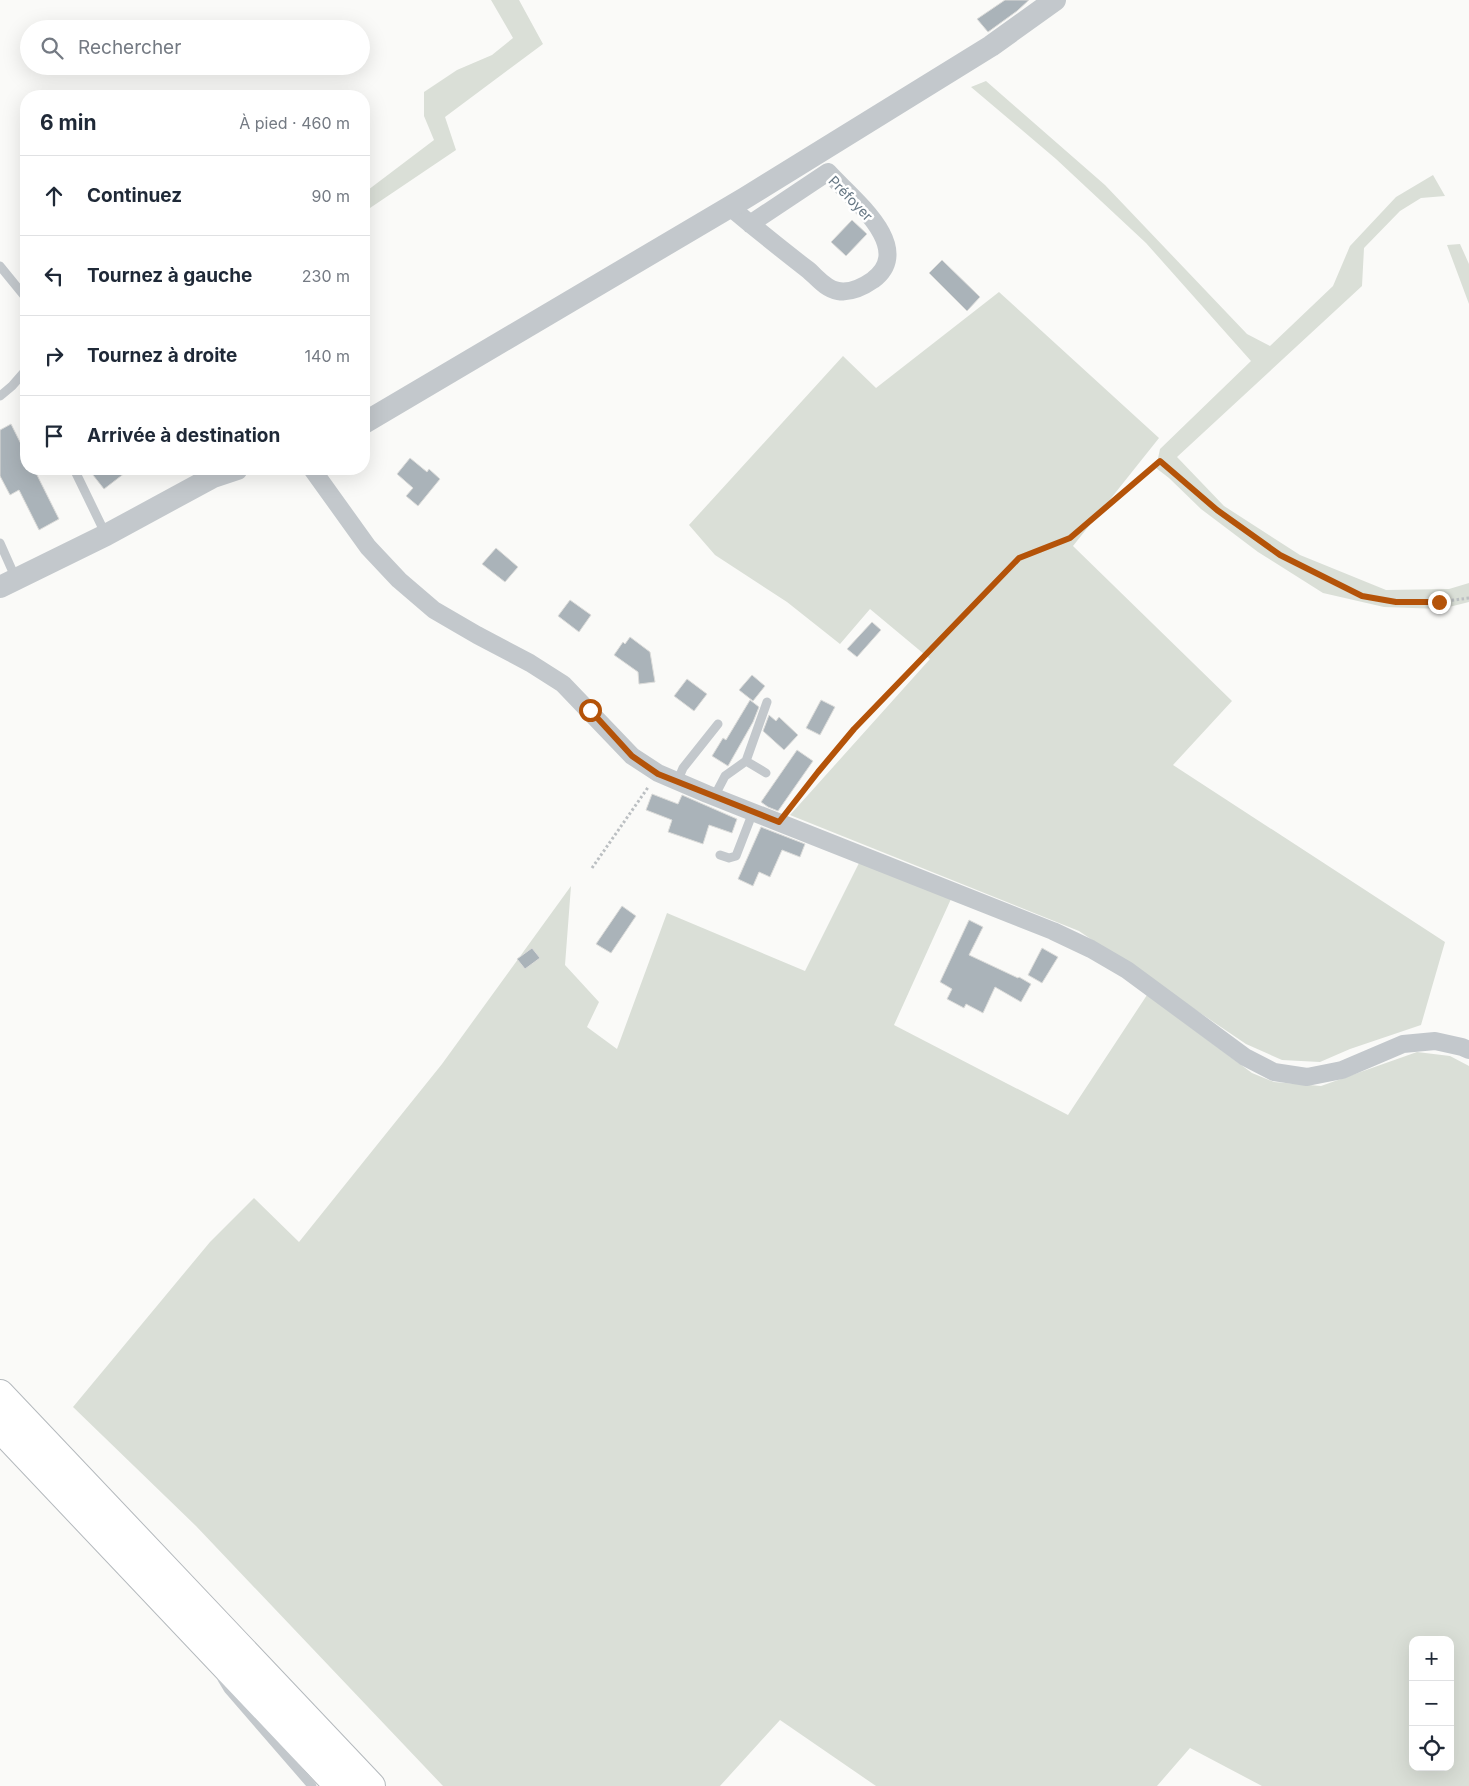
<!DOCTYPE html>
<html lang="fr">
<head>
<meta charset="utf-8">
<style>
	:root { --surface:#fff; --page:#f2f2f3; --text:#1f2937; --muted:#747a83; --line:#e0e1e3 }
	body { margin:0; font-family:Inter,sans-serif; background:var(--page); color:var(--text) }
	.controls { position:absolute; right:15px; bottom:15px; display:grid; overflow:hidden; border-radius:10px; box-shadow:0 5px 20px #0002 }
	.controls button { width:45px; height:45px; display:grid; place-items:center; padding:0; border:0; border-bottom:1px solid var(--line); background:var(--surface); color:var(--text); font:25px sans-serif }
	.stop { position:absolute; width:15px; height:15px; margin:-11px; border:4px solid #b45309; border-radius:50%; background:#fff }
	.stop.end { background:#b45309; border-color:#fff; box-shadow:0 1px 5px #0008 }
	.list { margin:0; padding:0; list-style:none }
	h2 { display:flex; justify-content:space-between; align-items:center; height:65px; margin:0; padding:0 20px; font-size:21px }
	h2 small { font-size:16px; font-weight:400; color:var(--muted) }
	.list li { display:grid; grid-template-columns:32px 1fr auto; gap:15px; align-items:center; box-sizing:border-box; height:80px; padding:0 20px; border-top:1px solid var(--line) }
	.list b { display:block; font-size:19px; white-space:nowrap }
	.list em { font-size:16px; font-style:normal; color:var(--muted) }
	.icon { flex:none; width:28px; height:28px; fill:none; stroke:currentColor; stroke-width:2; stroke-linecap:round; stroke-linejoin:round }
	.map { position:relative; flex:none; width:1469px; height:1786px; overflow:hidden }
	.search { position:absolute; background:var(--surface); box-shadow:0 5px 20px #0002; left:20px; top:20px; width:350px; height:55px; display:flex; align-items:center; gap:12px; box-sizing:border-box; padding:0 18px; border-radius:28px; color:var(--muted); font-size:19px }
	.panel { position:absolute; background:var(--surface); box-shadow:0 5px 20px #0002; left:20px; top:90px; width:350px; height:385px; border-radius:20px }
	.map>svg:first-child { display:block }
	.green { fill:#dadfd7; fill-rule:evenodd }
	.building { fill:#aab3b9; stroke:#dcdcda }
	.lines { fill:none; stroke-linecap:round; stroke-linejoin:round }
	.trunk-casing { stroke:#b4b9bd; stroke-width:30 }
	.path { stroke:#bbbfc2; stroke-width:3; stroke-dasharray:2.5 2.5; stroke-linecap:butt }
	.service { stroke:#c3c8cc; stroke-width:9 }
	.minor { stroke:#c3c8cc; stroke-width:18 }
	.tertiary { stroke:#c3c8cc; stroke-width:22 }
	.trunk { stroke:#fff; stroke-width:28 }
	.route { stroke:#b45309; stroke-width:6 }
	.labels { text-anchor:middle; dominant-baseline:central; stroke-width:5; stroke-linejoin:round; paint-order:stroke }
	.street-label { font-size:14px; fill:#657683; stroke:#fff }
</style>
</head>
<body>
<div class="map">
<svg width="1469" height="1786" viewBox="0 0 1469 1786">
	<rect width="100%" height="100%" fill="#fafaf8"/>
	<path class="green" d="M491,0h28l24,44 -98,73 11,33 -86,58 -6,-8v-7l70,-53 -10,-24v-24l33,-22 35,-15 21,-17z
		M986,81l119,104 142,149 23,12 63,-60 17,-40 46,-49 37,-22 12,21 -24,2 -21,13 -36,37 -2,38 -185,171 47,49 76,49 86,35 63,-1 20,-6v19l-28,7 -57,-2 -61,-14 -65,-41 -57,-43 -32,-31 -13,-10 4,-19 91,-88 -105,-118 -90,-84 -85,-72z
		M1460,244l9,20v40l-22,-59z
		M999,292l160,146 -86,108 159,155 -59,64 272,177 -24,83 -71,24 -30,13 -38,-2 -36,-16 -167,-113 -289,-116 140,-156 -60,-50 -30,35 -53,-42 -72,-47 -26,-30 154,-169 33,32z
		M860,861l91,38 -57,126 174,90 79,-120 105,78 22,9 47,4 96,-34 33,4 19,10v720h-207l-72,-38 -33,38h-281l-96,-66 -60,66h-277l-247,-260 -123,-119 137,-165 44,-44 45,44 143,-178 129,-178 -6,79 34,37 -12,25 30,22 50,-136 138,58zM1413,1640h37v127h-37z"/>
	<path class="building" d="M1005,0h24l-12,11 -29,21 -11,-13z
		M852,220l15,14 -21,22 -15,-14z
		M942,260l38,37 -13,14 -38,-38z
		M11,424l15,30v15h8l25,50 -20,11 -20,-40 -9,5 -10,-19v-46z
		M410,458l17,14 2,-3 11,10 -22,27 -12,-10 7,-8 -16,-14z
		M101,469h29l-26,20 -11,-14z
		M496,548l22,19 -13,15 -23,-18z
		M570,600l21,15 -12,17 -21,-16z
		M872,622l9,8 -24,27 -10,-8z
		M630,637l20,15 5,30 -16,2 -1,-12 -24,-17 9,-13 2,2z
		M752,675l13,11 -12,15 -14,-11z
		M687,679l20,15 -13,17 -20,-15z
		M750,700l9,7 -6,15 -25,44 -16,-10 11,-18 3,2z
		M821,700l14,7 -15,28 -14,-7z
		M769,715l7,6 3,-4 19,18 -14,15 -21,-19z
		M797,750l16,11 -35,50 -10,-4 -7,-5z
		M652,794l26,10 4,-9 55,24 -5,14 -23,-8 -6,19 -35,-12 4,-12 -26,-10z
		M761,827l44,17 -5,13 -18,-7 -12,27 -11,-5 -6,14 -15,-7z
		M622,906l14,10 -25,37 -15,-9z
		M969,920l14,7 -14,28 49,23 1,-1 12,7 -10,18 -26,-15 -12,26 -17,-9 -2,4 -17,-9 5,-10 -12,-7z
		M532,948l8,10 -15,11 -8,-10z
		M1042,948l16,9 -16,26 -14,-8z"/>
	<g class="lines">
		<defs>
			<path id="trunk" d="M0,1394l371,392
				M0,1428l339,358"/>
		</defs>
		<use href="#trunk" class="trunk-casing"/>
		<path class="path" d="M788,810l30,-38 36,-43 165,-171 51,-20 90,-77 57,49 63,45 81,41 35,6h43l30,-4
			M592,868l57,-82"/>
		<path class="service" d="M0,266l26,32
			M0,396l12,-10 14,-16
			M74,469l32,66
			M0,543l16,36
			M746,761l20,12
			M677,782l6,-14 35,-44
			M714,797l11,-21 21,-15 21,-59
			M720,855l9,3 7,-2 17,-44
			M222,1679l6,10 84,97"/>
		<path class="minor" d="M730,207c25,21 51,42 77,62 9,7 18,20 31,22 12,2 25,-4 35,-11 44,-33 -24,-84 -45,-108l-78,52
			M312,469l56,78 31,33 35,30 43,25 53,28 33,21 69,72 26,17 49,21 346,137 38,18 36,21 118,87 29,15 33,5 35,-7 61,-26 32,-3 27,6 7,3"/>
		<path class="tertiary" d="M364,423l381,-225 246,-152 64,-46
			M0,587l106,-52 107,-58 24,-8"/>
		<use href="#trunk" class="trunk"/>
	</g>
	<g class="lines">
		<path class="route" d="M590,710l42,46 26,18 121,48 39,-50 36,-43 165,-171 51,-20 90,-77 57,49 63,45 82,41 34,6h43"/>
	</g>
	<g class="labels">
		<g class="street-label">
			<text transform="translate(851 198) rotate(46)">Préfoyer</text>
		</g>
	</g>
</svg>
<div class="controls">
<button>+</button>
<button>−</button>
<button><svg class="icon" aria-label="locate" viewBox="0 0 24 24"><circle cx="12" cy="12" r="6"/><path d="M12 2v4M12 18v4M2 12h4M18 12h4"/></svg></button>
</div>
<div class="stop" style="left:590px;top:710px"></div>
<div class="stop end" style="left:1439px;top:602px"></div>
<div class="search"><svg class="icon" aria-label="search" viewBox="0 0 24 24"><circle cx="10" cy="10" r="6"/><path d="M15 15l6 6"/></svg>Rechercher</div>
<section class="panel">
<h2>6 min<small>À pied · 460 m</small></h2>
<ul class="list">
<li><svg class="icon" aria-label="ahead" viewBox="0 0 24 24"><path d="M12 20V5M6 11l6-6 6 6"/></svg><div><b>Continuez</b></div><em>90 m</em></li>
<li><svg class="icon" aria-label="left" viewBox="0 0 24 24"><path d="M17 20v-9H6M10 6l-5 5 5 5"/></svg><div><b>Tournez à gauche</b></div><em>230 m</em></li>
<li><svg class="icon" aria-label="right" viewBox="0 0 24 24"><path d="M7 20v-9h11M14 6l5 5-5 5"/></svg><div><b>Tournez à droite</b></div><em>140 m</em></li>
<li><svg class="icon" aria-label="arrive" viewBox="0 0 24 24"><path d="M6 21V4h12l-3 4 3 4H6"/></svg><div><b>Arrivée à destination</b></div></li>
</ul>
</section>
</div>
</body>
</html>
